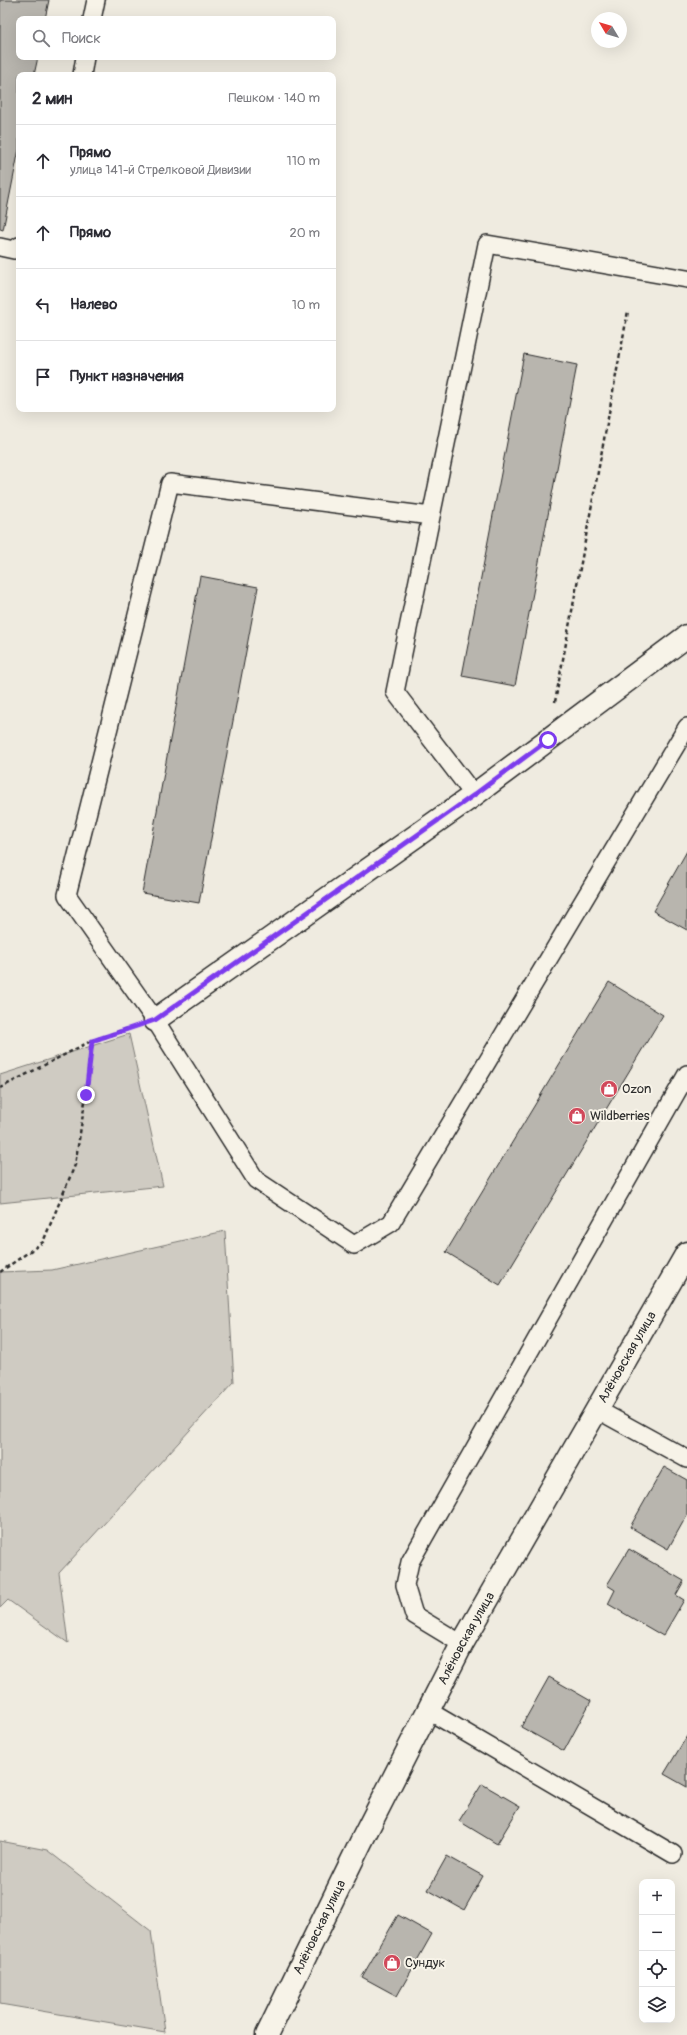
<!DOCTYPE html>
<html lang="ru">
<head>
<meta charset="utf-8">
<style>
	:root { --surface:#fff; --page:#f7f7f7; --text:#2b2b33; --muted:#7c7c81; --line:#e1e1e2 }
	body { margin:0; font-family:Pangolin,sans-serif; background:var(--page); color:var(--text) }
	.controls { position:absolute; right:12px; bottom:12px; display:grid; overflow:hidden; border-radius:8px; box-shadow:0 4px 16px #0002 }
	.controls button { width:36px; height:36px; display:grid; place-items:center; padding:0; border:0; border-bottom:1px solid var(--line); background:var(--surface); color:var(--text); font:20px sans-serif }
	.compass { position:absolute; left:591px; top:12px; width:36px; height:36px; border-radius:50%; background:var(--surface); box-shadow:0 4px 16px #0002; rotate:308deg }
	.stop { position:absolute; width:12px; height:12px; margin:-9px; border:3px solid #7c3aed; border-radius:50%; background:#fff }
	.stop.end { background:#7c3aed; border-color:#fff; box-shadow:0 1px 4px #0008 }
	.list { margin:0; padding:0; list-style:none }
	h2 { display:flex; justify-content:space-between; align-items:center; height:52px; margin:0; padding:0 16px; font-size:17px }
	h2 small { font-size:13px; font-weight:400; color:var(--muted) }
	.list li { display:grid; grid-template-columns:26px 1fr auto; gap:12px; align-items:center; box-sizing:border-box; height:72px; padding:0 16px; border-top:1px solid var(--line) }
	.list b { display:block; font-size:15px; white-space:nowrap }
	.list p { margin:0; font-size:13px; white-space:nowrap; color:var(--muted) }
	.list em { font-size:13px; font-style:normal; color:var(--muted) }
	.icon { flex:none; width:22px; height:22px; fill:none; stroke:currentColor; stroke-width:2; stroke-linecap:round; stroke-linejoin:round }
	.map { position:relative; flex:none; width:687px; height:2035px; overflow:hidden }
	.search { position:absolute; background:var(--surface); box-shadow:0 4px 16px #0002; left:16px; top:16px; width:320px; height:44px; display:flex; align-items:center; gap:10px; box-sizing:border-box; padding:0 14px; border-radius:8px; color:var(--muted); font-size:15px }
	.panel { position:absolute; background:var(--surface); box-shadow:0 4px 16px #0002; left:16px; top:72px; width:320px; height:340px; border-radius:8px }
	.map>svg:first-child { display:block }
	.green { fill:#cfcbc2; stroke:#7d7b76 }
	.building { fill:#b8b5ae; stroke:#2b2b2b }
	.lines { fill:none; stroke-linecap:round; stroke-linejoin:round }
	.service-casing { stroke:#2b2b2b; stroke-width:20 }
	.minor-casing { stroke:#2b2b2b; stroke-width:25 }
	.tertiary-casing { stroke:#2b2b2b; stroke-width:25 }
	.path { stroke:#2b2b2b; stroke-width:2.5; stroke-dasharray:4 3; stroke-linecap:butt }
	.service { stroke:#f7f3e8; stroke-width:17 }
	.minor { stroke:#f7f3e8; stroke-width:22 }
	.tertiary { stroke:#f7f3e8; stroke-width:22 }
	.route { stroke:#7c3aed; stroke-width:5 }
	.labels { text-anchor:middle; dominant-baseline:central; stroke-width:4; stroke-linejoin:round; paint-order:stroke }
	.poi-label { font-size:13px; fill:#2b2b2b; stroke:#f7f3e8; text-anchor:start }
	.street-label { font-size:13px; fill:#2b2b2b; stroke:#f7f3e8 }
</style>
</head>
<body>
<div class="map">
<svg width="687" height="2035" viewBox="0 0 687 2035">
	<rect width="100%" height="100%" fill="#efebe0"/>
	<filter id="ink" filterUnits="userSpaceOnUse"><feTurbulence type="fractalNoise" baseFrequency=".025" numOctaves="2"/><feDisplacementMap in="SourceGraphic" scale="8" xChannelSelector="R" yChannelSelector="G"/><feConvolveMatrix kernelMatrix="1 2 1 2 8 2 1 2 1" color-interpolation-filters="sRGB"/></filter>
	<g filter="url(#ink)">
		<path class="green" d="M129,1034l34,152 -163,17v-128z
			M225,1231l9,151 -175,191 9,70 -60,-43 -8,8v-336l52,-2z
			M0,1841l47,9 104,81 14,101 -165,-28z"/>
		<path class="building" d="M0,0h49l-4,19h-26v38h19l-4,18h-15v74l-16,81 -3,-1z
			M524,354l53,11 -62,321 -53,-10z
			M200,576l58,11 -59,316 -57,-10z
			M687,851v79l-34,-19z
			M609,982l54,33 -163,270 -54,-33z
			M664,1467l23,13v35l-19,34 -38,-22z
			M629,1549l55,32 -8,14 8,5 -21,36 -55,-32 7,-14 -8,-5z
			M549,1677l42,24 -27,50 -43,-24z
			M687,1736v51l-23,-13z
			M482,1784l38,22 -23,38 -38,-23z
			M447,1856l36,20 -19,34 -36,-20z
			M398,1915l34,19 -35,62 -35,-19z"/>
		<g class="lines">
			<defs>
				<path id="service" d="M92,19l4,-19
					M82,75l3,-18
					M0,247l14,3 5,-4
					M431,516l-261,-33 -103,412 88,125 101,160 98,65 37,-22 296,-496
					M474,795l-79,-103 92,-448 200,35
					M596,1409l91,50
					M462,1644l-48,-29 -9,-30 5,-23 277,-488
					M427,1710l246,144"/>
				<path id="minor" d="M155,1020l319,-225 213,-159"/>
				<g id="tertiary">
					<path id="s1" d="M267,2035l94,-193 101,-198 225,-391"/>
				</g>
			</defs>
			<use href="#service" class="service-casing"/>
			<use href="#minor" class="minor-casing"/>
			<use href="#tertiary" class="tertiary-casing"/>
			<path class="path" d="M555,702l73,-391
				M0,1088l91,-47
				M0,1272l43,-30 32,-77 11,-70 6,-54 38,-13"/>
			<use href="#service" class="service"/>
			<use href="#minor" class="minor"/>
			<use href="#tertiary" class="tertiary"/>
		</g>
	</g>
	<g class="lines" filter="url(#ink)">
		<path class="route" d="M86,1095l6,-54 63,-21 319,-225 74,-55"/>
	</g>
	<defs>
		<symbol id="shop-disc" viewBox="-11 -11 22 22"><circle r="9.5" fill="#d1495b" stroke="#f7f3e8"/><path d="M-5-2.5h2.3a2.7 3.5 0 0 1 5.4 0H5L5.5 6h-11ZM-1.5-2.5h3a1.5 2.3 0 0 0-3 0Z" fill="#fff"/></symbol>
	</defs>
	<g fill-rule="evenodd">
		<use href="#shop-disc" x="599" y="1079" width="20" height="20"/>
		<use href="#shop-disc" x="567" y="1106" width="20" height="20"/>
		<use href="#shop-disc" x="382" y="1953" width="20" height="20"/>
	</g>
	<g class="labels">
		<g class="poi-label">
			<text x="622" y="1089">Ozon</text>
			<text x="590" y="1116">Wildberries</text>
			<text x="405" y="1963">Сундук</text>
		</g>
		<g class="street-label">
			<text stroke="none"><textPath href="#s1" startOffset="768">Алёновская улица</textPath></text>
			<text stroke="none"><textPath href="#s1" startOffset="444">Алёновская улица</textPath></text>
			<text stroke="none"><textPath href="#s1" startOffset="120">Алёновская улица</textPath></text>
		</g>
	</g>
</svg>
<div class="controls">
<button>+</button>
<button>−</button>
<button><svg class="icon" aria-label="locate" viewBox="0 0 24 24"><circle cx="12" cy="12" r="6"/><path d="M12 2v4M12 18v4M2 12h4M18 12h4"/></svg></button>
<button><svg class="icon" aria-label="layers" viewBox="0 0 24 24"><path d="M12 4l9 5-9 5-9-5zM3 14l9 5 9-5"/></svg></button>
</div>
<svg class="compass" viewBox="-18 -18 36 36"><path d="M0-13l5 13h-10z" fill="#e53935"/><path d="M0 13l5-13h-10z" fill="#7c7c81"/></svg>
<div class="stop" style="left:548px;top:740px"></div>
<div class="stop end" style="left:86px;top:1095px"></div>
<div class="search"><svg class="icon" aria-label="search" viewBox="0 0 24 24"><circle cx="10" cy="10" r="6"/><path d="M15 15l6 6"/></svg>Поиск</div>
<section class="panel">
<h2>2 мин<small>Пешком · 140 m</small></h2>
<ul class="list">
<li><svg class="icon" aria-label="ahead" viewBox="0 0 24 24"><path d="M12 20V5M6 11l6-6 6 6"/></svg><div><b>Прямо</b><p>улица 141-й Стрелковой Дивизии</p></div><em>110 m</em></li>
<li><svg class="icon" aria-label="ahead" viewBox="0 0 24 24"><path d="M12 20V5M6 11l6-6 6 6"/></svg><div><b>Прямо</b></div><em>20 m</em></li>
<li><svg class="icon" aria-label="left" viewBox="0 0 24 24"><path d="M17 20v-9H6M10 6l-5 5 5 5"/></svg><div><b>Налево</b></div><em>10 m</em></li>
<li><svg class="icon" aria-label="arrive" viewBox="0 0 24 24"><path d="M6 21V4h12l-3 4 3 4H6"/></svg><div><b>Пункт назначения</b></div></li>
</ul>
</section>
</div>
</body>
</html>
